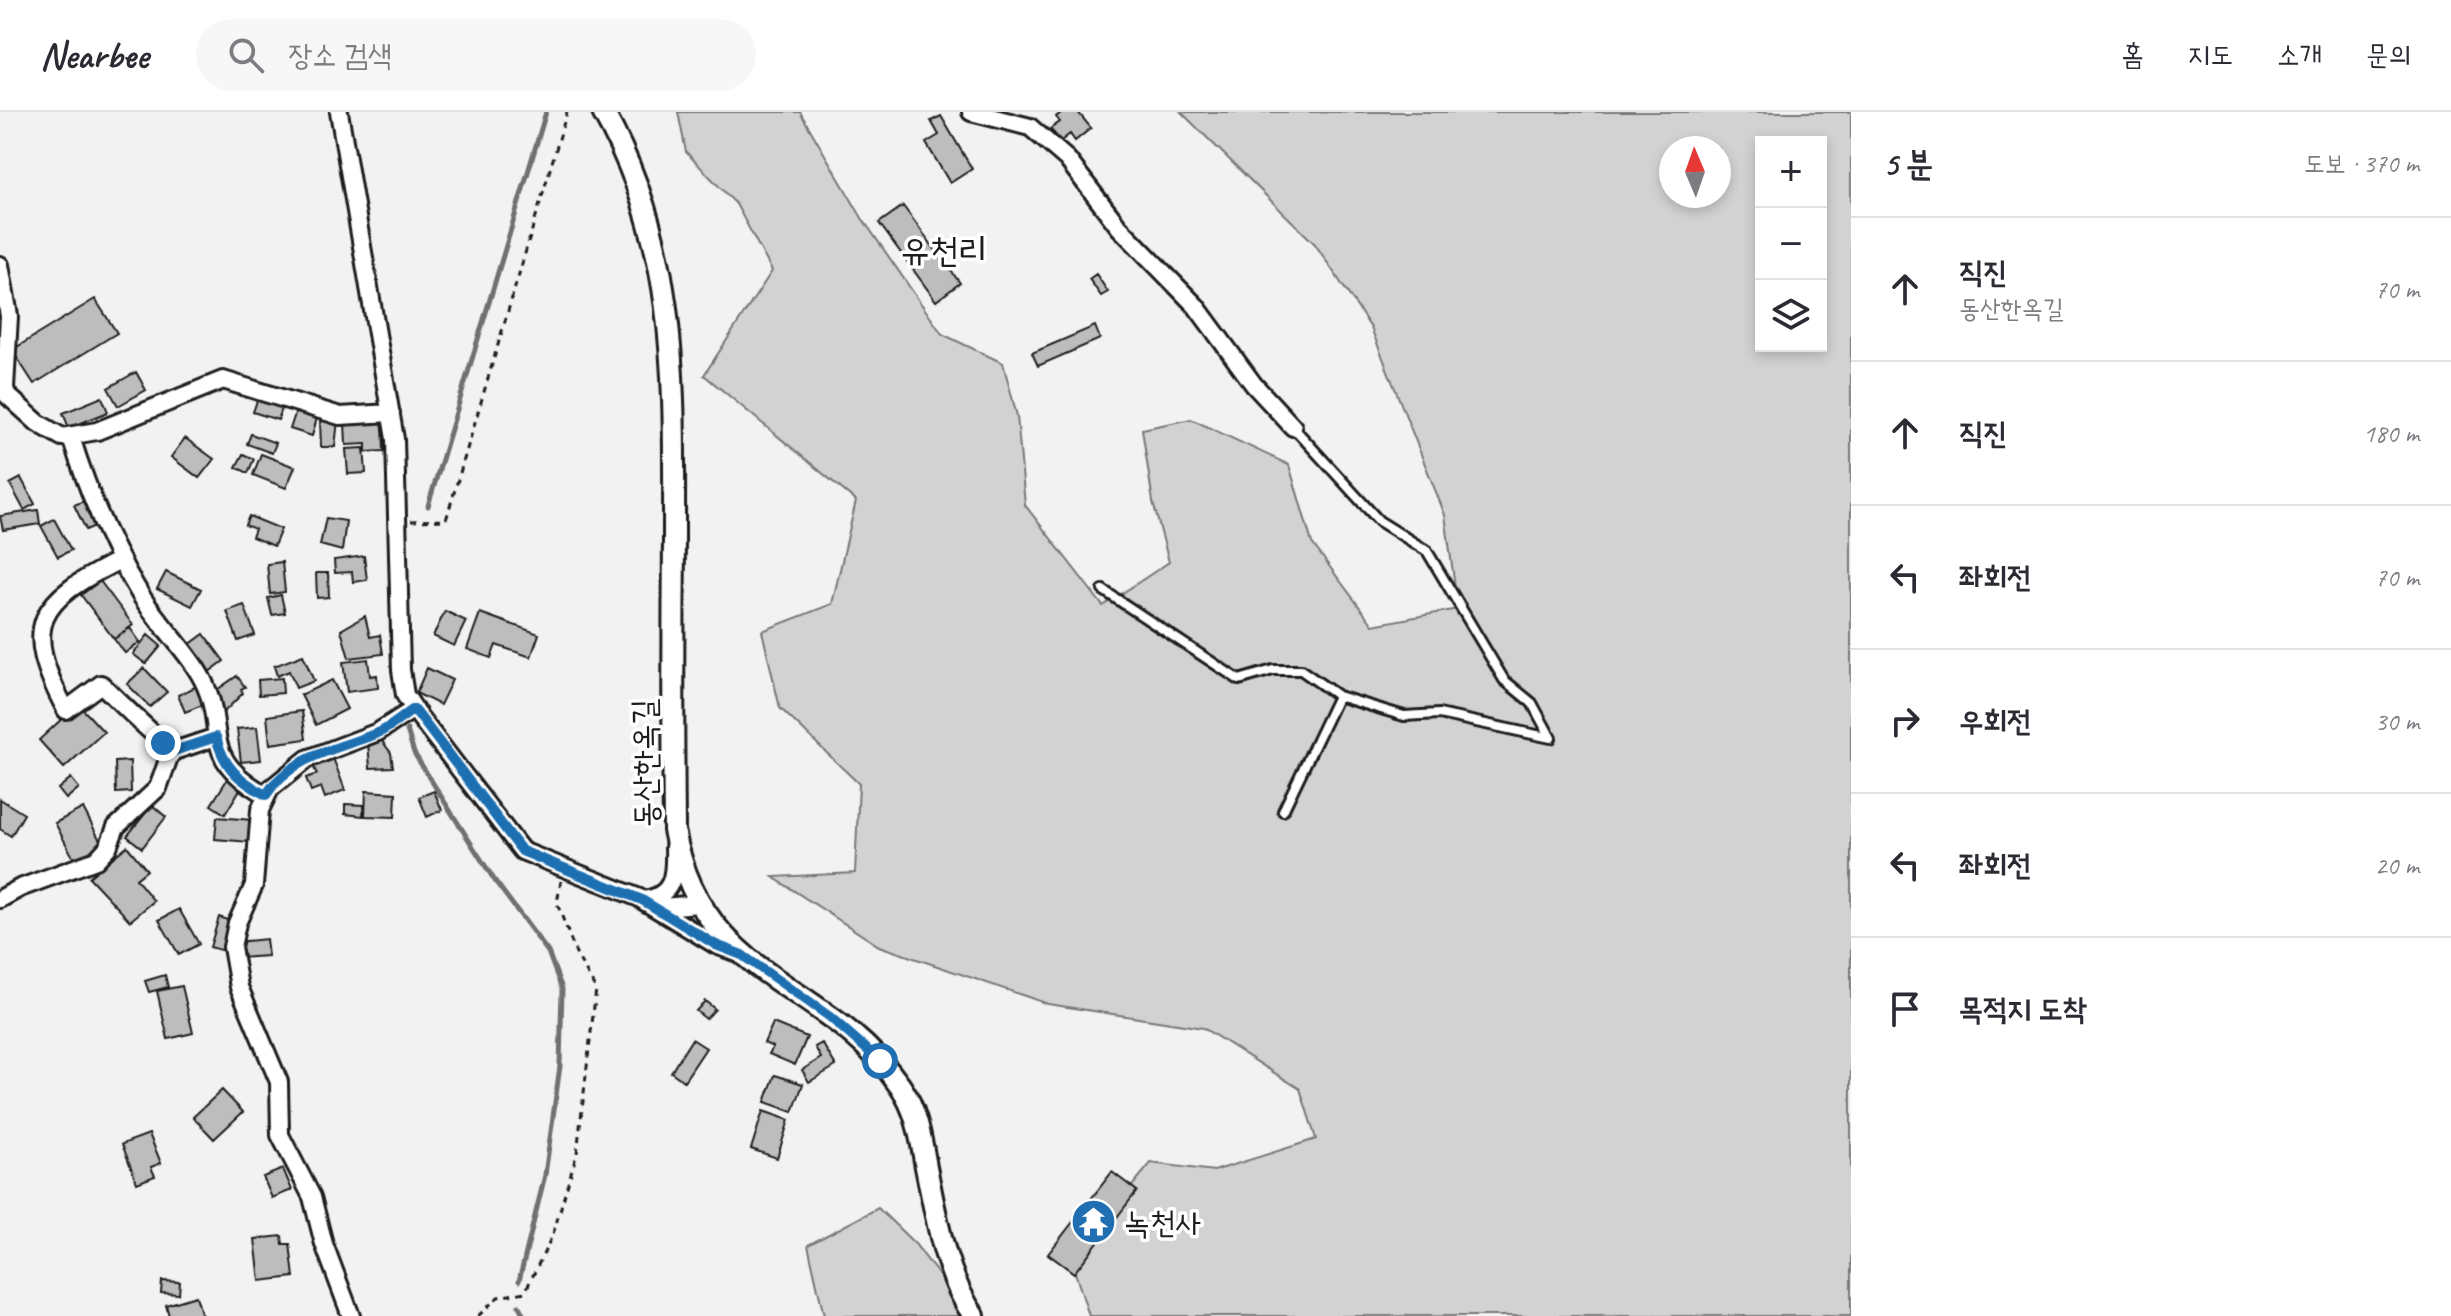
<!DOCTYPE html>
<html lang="ko">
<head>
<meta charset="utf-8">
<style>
	:root { --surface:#fff; --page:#f7f7f7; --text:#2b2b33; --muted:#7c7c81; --line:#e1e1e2 }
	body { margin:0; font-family:Caveat,"Poor Story",sans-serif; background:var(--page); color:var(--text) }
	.controls { position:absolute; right:24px; top:24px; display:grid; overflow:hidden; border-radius:0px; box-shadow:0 4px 12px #0003 }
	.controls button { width:72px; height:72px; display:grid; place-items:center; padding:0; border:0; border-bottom:2px solid var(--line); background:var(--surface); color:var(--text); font:40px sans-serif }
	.compass { position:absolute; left:1659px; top:24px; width:72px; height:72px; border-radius:50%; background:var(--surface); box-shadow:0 4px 12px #0003; rotate:358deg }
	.stop { position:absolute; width:24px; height:24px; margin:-18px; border:6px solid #1f6fb2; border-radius:50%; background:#fff }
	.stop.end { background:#1f6fb2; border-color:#fff; box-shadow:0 2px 8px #0008 }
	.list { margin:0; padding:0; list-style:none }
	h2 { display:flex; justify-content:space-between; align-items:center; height:104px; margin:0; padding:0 32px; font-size:34px }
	h2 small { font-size:26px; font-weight:400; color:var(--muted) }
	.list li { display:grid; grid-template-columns:52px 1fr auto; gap:24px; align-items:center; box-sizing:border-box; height:144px; padding:0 32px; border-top:2px solid var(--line) }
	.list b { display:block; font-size:30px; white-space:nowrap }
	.list p { margin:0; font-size:26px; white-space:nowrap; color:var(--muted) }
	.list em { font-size:26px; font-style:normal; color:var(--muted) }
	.icon { flex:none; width:44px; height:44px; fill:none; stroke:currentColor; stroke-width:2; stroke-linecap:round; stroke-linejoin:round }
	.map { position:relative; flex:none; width:1851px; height:1204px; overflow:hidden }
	header { display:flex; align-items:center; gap:48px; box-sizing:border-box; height:112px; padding:0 40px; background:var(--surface); border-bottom:2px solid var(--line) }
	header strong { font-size:38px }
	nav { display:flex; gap:44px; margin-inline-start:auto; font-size:28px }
	.search { width:560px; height:72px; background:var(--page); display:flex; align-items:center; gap:20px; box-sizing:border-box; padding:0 28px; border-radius:44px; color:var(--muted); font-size:30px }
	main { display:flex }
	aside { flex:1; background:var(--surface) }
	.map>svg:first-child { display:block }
	.green { fill:#d2d2d2; stroke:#777; stroke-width:2; fill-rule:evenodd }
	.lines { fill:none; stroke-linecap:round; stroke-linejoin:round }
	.stream { stroke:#707070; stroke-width:5 }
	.building { fill:#bdbdbd; stroke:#1c1c1c; stroke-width:2 }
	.service-casing { stroke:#1c1c1c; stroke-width:14 }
	.minor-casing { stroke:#1c1c1c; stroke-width:22 }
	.tertiary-casing { stroke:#1c1c1c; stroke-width:26 }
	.path { stroke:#1c1c1c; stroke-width:3; stroke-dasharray:6 6; stroke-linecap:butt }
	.service { stroke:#fff; stroke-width:8 }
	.minor { stroke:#fff; stroke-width:16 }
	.tertiary { stroke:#fff; stroke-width:20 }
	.route { stroke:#1f6fb2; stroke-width:10 }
	.labels { text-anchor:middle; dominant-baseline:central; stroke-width:7; stroke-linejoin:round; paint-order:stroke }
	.street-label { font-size:32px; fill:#1c1c1c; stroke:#fff }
	.poi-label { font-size:32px; fill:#1c1c1c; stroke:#fff; text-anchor:start }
	.quarter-label { font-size:36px; fill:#1c1c1c; stroke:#fff }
</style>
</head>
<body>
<header>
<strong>Nearbee</strong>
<div class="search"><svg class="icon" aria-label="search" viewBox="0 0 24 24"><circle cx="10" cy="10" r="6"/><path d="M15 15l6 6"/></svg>장소 검색</div>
<nav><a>홈</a><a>지도</a><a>소개</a><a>문의</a></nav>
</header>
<main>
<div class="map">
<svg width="1851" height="1204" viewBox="0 0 1851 1204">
	<rect width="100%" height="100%" fill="#f2f2f2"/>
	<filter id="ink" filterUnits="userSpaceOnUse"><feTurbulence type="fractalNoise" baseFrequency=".0125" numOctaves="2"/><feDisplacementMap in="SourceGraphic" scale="16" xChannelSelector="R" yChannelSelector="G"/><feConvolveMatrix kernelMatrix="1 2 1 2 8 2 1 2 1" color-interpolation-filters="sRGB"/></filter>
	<g filter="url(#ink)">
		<path class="green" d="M678,0h122l62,106 80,116 61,29 14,53 8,89 78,101 66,-44 -16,-60 -11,-73 49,-10 98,46 23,78 61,82 85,-16 -13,-94 -74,-187 -56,-84 -134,-132h670v1204h-762l-18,-56 80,-97 63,8 102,-32 -16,-50 -97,-61 -155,-24 -169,-58 -106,-69 82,-4 4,-89 -79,-76 -18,-77 70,-27 24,-103 -152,-126 68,-104 -36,-67 -50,-52zM1761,30h60v204h-60zM1671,36h48v48h-48z
			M878,1096l37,36 55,72h-146l-16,-71z"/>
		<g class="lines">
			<path class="stream" d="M428,394l118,-394
				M407,618l7,23 37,59 44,69 53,71 14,37 -2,77 -15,109 -26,106
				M519,1194l5,10"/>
		</g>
		<path class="building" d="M1062,0h16l13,16 -16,13 -5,-7 -9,7 -11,-12 10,-7 -4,-5z
			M941,4l31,53 -22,14 -24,-40 13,-8 -8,-14z
			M903,94l57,77 -24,18 -57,-78z
			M1096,162l12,18 -7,4 -12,-17z
			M95,187l22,34 -83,51 -22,-34z
			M1095,214l5,13 -62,27 -6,-13z
			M136,260l10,18 -28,16 -10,-18z
			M259,283l25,8 -6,17 -25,-8z
			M102,285l6,15 -39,16 -6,-15z
			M296,299l21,7 -5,18 -22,-7z
			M320,308h18l-3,27h-14z
			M383,308l1,31 -18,1v-8l-20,1 -1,-23z
			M251,322l25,9 -4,10 -25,-9z
			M185,326l29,21 -15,19 -28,-21z
			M364,336l2,25 -18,1 -2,-25z
			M243,342l11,5 -6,14 -12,-6z
			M261,342l34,13 -9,21 -33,-13z
			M21,366l14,26 -11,6 -14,-26z
			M84,389l11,25 -9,4 -12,-25z
			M38,398l2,14 -37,6 -3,-14z
			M249,404l32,13 -7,17 -22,-9 3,-8 -10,-4z
			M326,406l20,3 -4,30 -22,-6z
			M54,407l17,31 -13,7 -17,-31z
			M364,444l3,24 -14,2 -1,-10 -17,1 -1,-13z
			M282,450l3,30 -15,2 -3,-30z
			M166,460l35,17 -9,17 -35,-17z
			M316,461h12l1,24 -12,1z
			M100,469l33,44 -19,14 -33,-44z
			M281,483l4,18 -13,2 -4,-17z
			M244,493l11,30 -17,6 -11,-30z
			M445,499l21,10 -12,25 -21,-10z
			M480,501l59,21 -8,23 -35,-12 -5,13 -24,-9z
			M365,504l5,21 10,-2 3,19 -34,4 -8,-28z
			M130,516l10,14 -15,11 -11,-14z
			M204,522l20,27 -15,11 -20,-27z
			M148,523l13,11 -15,18 -13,-10z
			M303,543l11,26 -18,7 -7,-17 -12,5 -3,-10z
			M368,547l2,17 7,-1 1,13 -31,4 -4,-30z
			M144,556l23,24 -17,15 -23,-23z
			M427,556l25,12 -12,25 -24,-12z
			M237,564l8,11 -4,2 2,4 -19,19 -13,-18z
			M282,566l1,15 -24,2 -1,-15z
			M332,568l15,29 -31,16 -15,-30z
			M197,574l8,18 -20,8 -7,-17z
			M78,592l26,28 -40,36 -25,-28z
			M302,599l4,28 -36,5 -3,-28z
			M257,615l4,33 -20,2 -4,-33z
			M379,625l12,16 2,14 -23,1 -2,-26z
			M333,646l12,32 -20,8 -4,-11 -10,4 -5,-13 11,-4 -4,-8z
			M130,649l1,31 -15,1 -1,-31z
			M71,666l8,10 -13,11 -8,-10z
			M228,666l14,8 -17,28 -14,-9z
			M366,679l30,2 -1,24 -30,-1z
			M434,679l8,19 -15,7 -8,-20z
			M0,687l24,15 -13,22 -11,-7z
			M345,692l19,1 -1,11 -18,-2z
			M152,693l14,12 -24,31 -15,-12z
			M83,696l20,38 -28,15 -20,-38z
			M217,705l35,3 -2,22 -35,-3z
			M127,734l20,24 -11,9 18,22 -24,20 -41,-44z
			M179,797l20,35 -20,11 -20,-35z
			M219,805l14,5 -9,29 -14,-4z
			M266,827l2,17 -29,2 -2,-16z
			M165,863l3,12 -19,5 -4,-11z
			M182,874l11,47 -25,6 -11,-48z
			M705,889l10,8 -9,10 -10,-8z
			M773,911l34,14 -12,28 -26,-11 4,-7 -9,-4z
			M692,927l14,9 -22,33 -13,-9z
			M822,931l14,23 -27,16 -7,-12 19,-12 -6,-11z
			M775,963l28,9 -10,28 -28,-10z
			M222,978l21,22 -29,27 -21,-22z
			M763,999l26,9 -12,38 -26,-9z
			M149,1022l12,29 -10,4 4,9 -18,7 -15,-39z
			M283,1057l9,21 -20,8 -9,-21z
			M1112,1060l25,19 -63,82 -26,-19z
			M282,1124l1,8h7l4,33 -34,4 -5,-42z
			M162,1169l18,1 -1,12 -18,-1z
			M196,1184l6,20h-33l-3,-11z"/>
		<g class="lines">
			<defs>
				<path id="service" d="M1103,478l136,90 34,-10h28l37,26 66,20 35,-2 112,24 -19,-35 -28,-23 -77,-129 -48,-30 -86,-94
					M1283,699l55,-115"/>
				<path id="minor" d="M339,0l56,327 6,231 4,25 16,24 101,132 140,56 37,-3
					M971,0l59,15 37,32 52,68 77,79 58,79 39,42
					M0,153l9,51 -4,72 2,7 31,28 24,14 35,-6 126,-51 117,36 51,-3
					M71,325c17,55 39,108 69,157 17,28 42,51 59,79 32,54 -5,82 67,122
					M120,448c-82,41 -100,64 -54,150l35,-26c24,23 47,47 73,67
					M674,735c1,28 0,50 -32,53l74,45 24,9
					M0,787l20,-11 76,-28 12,-13 8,-20 42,-39 11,-31 5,-6 42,-14
					M351,1204l-27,-72 -12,-47 -32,-62 -1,-53 -40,-95 -7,-40 5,-24 17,-38 6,-75 10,-21 37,-30 71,-27 36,-23"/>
				<path id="tertiary" d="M603,0c77,136 71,275 71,426 -1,97 -1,194 0,292 28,153 151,148 226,256 17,24 21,53 26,81 10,49 19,108 48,149"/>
			</defs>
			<use href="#service" class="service-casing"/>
			<use href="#minor" class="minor-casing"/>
			<use href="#tertiary" class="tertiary-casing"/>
			<path class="path" d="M411,409l35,-1 121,-408
				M478,1204l20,-19 27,-5 28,-58 24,-81 19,-164 -20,-35 -19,-51 4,-22"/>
			<use href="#service" class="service"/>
			<use href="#minor" class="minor"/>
			<use href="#tertiary" class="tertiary"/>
		</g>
	</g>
	<g class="lines" filter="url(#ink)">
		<path class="route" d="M163,631l11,8 42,-14c8,31 23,43 50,58 25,-39 71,-46 112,-62 13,-6 24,-16 36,-24l108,142 120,49 74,45 26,10 88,62 50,44"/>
	</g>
	<defs>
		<symbol id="temple-disc" viewBox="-11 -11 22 22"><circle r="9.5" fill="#1f6fb2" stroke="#fff"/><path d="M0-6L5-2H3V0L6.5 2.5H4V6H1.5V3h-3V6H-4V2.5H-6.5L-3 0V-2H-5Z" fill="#fff"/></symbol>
	</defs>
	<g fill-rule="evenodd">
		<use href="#temple-disc" x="1068" y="1084" width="51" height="51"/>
	</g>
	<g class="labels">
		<g class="street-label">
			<text transform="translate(645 651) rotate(-91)">동산한옥길</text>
		</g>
		<g class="poi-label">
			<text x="1124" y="1110">녹천사</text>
		</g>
		<g class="quarter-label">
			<text x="944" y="138">유천리</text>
		</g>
	</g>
</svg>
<div class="controls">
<button>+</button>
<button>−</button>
<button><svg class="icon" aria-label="layers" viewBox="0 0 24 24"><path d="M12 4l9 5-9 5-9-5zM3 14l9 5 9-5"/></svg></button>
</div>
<svg class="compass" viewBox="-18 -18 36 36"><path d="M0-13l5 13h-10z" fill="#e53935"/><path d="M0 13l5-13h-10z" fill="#7c7c81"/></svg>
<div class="stop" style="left:880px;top:949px"></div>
<div class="stop end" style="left:163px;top:631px"></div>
</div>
<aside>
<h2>5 분<small>도보 · 370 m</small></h2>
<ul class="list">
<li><svg class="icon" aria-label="ahead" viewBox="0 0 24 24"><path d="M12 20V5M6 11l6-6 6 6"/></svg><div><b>직진</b><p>동산한옥길</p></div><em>70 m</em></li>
<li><svg class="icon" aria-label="ahead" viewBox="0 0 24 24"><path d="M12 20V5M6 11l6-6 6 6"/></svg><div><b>직진</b></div><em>180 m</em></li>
<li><svg class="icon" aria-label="left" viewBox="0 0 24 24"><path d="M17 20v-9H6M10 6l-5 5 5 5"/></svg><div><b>좌회전</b></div><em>70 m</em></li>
<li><svg class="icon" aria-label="right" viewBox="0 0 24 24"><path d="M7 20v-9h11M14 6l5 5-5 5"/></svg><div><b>우회전</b></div><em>30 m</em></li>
<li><svg class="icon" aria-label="left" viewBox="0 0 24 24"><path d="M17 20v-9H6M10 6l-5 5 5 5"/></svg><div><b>좌회전</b></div><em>20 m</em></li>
<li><svg class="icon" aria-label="arrive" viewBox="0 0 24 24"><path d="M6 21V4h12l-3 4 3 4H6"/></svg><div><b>목적지 도착</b></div></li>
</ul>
</aside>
</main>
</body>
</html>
